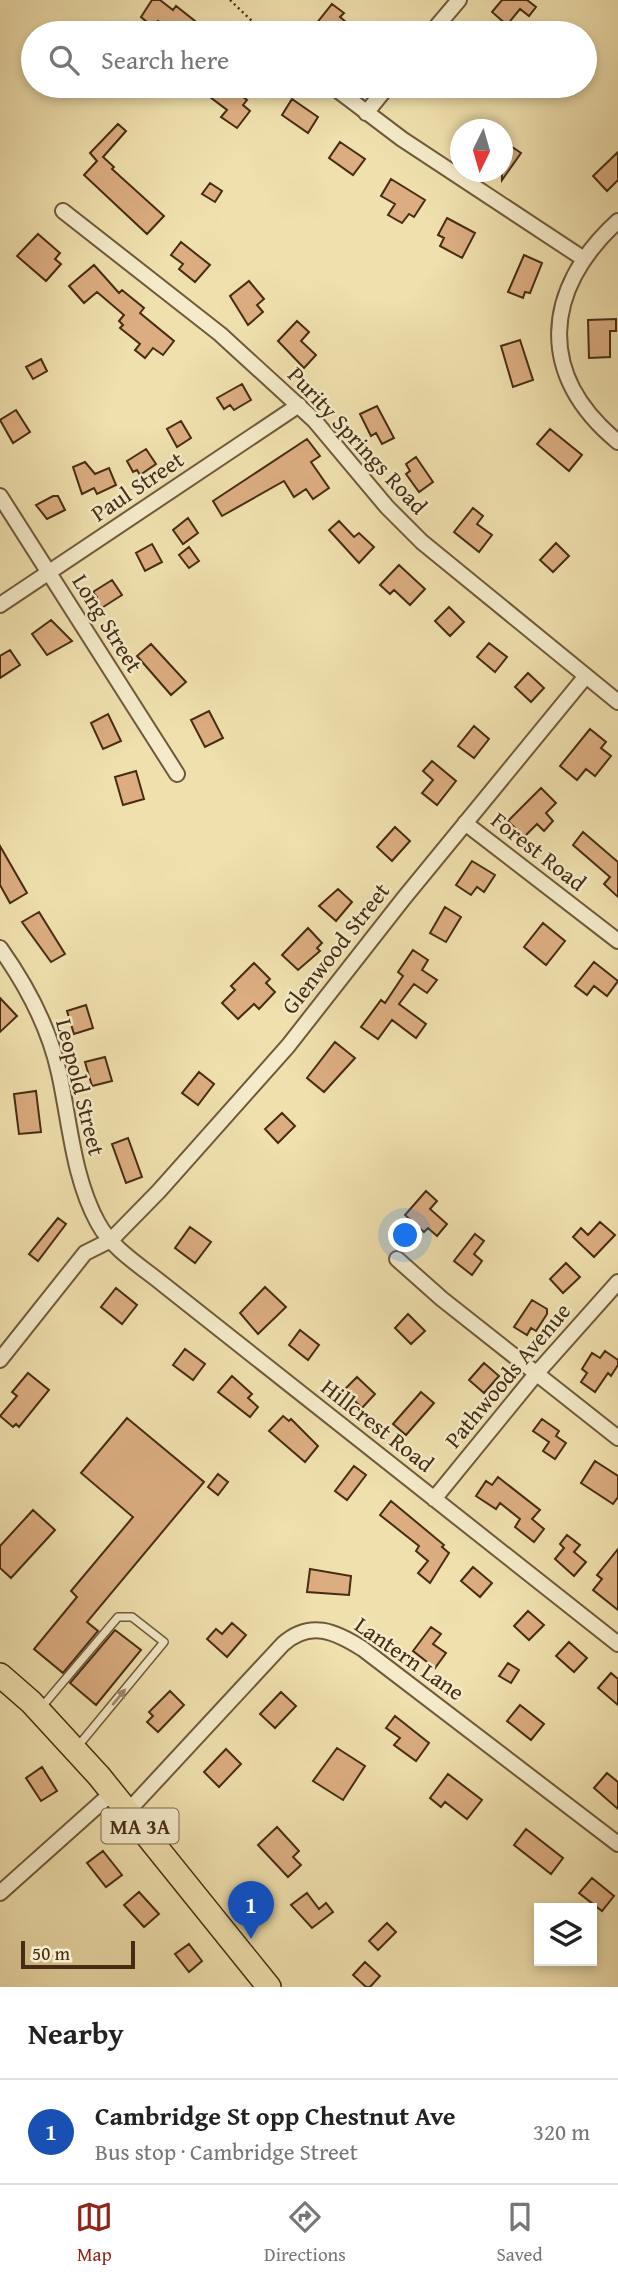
<!DOCTYPE html>
<html lang="en">
<head>
<meta charset="utf-8">
<style>
	:root { --surface:#fff; --page:#f6f6f6; --text:#222; --muted:#767676; --line:#e0e0e0; --accent:#8f2418 }
	body { margin:0; font-family:"Gentium Book Plus",serif; background:var(--page); color:var(--text) }
	.controls { position:absolute; right:21px; bottom:21px; display:grid; overflow:hidden; border-radius:0px; box-shadow:0 4px 10px #0003 }
	.controls button { width:63px; height:63px; display:grid; place-items:center; padding:0; border:0; border-bottom:2px solid var(--line); background:var(--surface); color:var(--text); font:35px sans-serif }
	.compass { position:absolute; left:450px; top:119px; width:63px; height:63px; border-radius:50%; background:var(--surface); box-shadow:0 4px 10px #0003; rotate:185deg }
	.scale { position:absolute; left:21px; bottom:18px; width:114px; box-sizing:border-box; padding-left:7px; border:4px solid #462c13; border-top:0; font-size:19px; line-height:24px; white-space:nowrap; color:#462c13; -webkit-text-stroke:5px #f5ebca; paint-order:stroke }
	.you { position:absolute; left:406px; top:1236px; width:24px; height:24px; margin:-18px; border:5px solid #fff; border-radius:50%; background:#1a73e8; box-shadow:0 0 0 10px #1a73e833 }
	.badge { display:grid; place-items:center; width:46px; height:46px; border-radius:50%; background:var(--accent); color:#fff; font-size:23px; font-weight:700 }
	.pin { position:absolute; translate:-50% -58px; filter:drop-shadow(0 2px 4px #0008) }
	.pin::after { content:''; position:absolute; top:37px; width:24px; height:21px; background:inherit; clip-path:polygon(0 0,100% 0,50% 100%) }
	.list { margin:0; padding:0; list-style:none }
	h2 { display:flex; justify-content:space-between; align-items:center; height:91px; margin:0; padding:0 28px; font-size:30px }
	h2 small { font-size:23px; font-weight:400; color:var(--muted) }
	.list li { display:grid; grid-template-columns:46px 1fr auto; gap:21px; align-items:center; box-sizing:border-box; height:105px; padding:0 28px; border-top:2px solid var(--line) }
	.list b { display:block; font-size:26px; white-space:nowrap }
	.list p { margin:0; font-size:23px; white-space:nowrap; color:var(--muted) }
	.list em { font-size:23px; font-style:normal; color:var(--muted) }
	.icon { flex:none; width:38px; height:38px; fill:none; stroke:currentColor; stroke-width:2; stroke-linecap:round; stroke-linejoin:round }
	.map { position:relative; flex:none; width:618px; height:1987px; overflow:hidden }
	.search { position:absolute; background:var(--surface); box-shadow:0 4px 10px #0003; left:21px; right:21px; top:21px; height:77px; display:flex; align-items:center; gap:18px; box-sizing:border-box; padding:0 24px; border-radius:38px; color:var(--muted); font-size:26px }
	.sheet { height:196px; background:var(--surface) }
	nav { display:flex; justify-content:space-around; align-items:center; box-sizing:border-box; height:98px; border-top:2px solid var(--line); background:var(--surface); font-size:19px; color:var(--muted) }
	nav a { display:grid; justify-items:center; gap:4px }
	nav .on { color:var(--accent) }
	.map>svg:first-child { display:block }
	.building { fill:#dbad80; stroke:#462c13; stroke-width:2 }
	.lines { fill:none; stroke-linecap:round; stroke-linejoin:round }
	.service-casing { stroke:#70593a; stroke-width:10 }
	.minor-casing { stroke:#70593a; stroke-width:18 }
	.primary-casing { stroke:#462c13; stroke-width:26 }
	.path { stroke:#462c13; stroke-width:2.5; stroke-dasharray:2 3.5; stroke-linecap:butt }
	.service { stroke:#f5ebca; stroke-width:7 }
	.minor { stroke:#f5ebca; stroke-width:14 }
	.primary { stroke:#efe0ad; stroke-width:23 }
	.oneway { fill:#9e8c6e }
	.labels { text-anchor:middle; dominant-baseline:central; stroke-width:5; stroke-linejoin:round; paint-order:stroke }
	.shield { fill:#f5ebca; stroke:#7a654a; stroke-width:2 }
	.shield-label { font-size:21px; font-weight:bold; fill:#462c13 }
	.street-label { font-size:23px; fill:#462c13; stroke:#f5ebca }
</style>
</head>
<body>
<div class="map">
<svg width="618" height="1987" viewBox="0 0 618 1987">
	<rect width="100%" height="100%" fill="#efe0ad"/>
	<filter id="stains"><feTurbulence type="fractalNoise" baseFrequency=".00286" numOctaves="4"/><feColorMatrix values="0 0 0 0 .2 0 0 0 0 .09 0 0 0 0 .02 0 0 0 .5 -.17"/></filter>
	<radialGradient id="worn" r=".72"><stop offset=".6" stop-color="#630" stop-opacity="0"/><stop offset="1" stop-color="#630" stop-opacity=".3"/></radialGradient>
	<path class="building" d="M152,0h8l13,10 3,-4 24,19 -7,8h-20l-15,-12 -5,6 -12,-10z
		M502,0h25l9,7 -7,9 -9,-7 -13,16 -15,-13z
		M332,4l12,9 -4,4 19,16h-31l-12,-9z
		M219,86h10l18,14 -4,5 7,6 -13,17 -16,-11 6,-7 -17,-13z
		M292,99l26,18 -10,16 -26,-18z
		M118,124l8,7 -23,26 11,10 -2,2 52,47 -17,18 -63,-59 13,-14 -7,-8z
		M502,140l19,13 -19,27z
		M340,142l25,17 -12,16 -24,-17z
		M618,152v28l-11,11 -14,-15z
		M391,179l34,21 -11,17 -5,-3 -7,9 -14,-8 7,-11 -14,-8z
		M210,183l12,8 -7,11 -13,-8z
		M447,218l28,15 -13,25 -22,-12 4,-8 -6,-3z
		M38,234l22,19 -5,6 6,5 -15,17 -29,-25z
		M181,242l29,23 -15,17 -16,-13 4,-5 -12,-9z
		M524,255l18,8 -12,30 -5,-1 -2,6 -15,-6z
		M94,265l25,28 3,-3 22,18 -4,5 34,28 -11,14 -10,-7 -8,10 -10,-8 5,-6 -20,-16 3,-3 -4,-4 5,-6 -27,-23 -13,11 -15,-17z
		M249,281l15,18 -7,6 6,7 -15,13 -18,-29z
		M616,319v12h-6v26l-21,1 -1,-38z
		M297,321l12,11 -8,9 15,14 -12,13 -26,-27z
		M520,340l13,40 -20,7 -12,-41z
		M41,359l6,12 -14,8 -7,-12z
		M242,384l9,16 -17,10 -4,-5 -6,4 -7,-11z
		M377,406l17,32 -12,6 -6,-11 -5,3 -11,-22z
		M16,410l14,22 -17,11 -13,-23z
		M181,421l10,17 -14,9 -10,-18z
		M550,429l32,26 -13,16 -32,-27z
		M307,439l13,17 -9,6 18,26 -16,11 -7,-10 -12,8 -10,-16 -62,35 -9,-15z
		M146,449l10,15 -16,11 -3,-5 -4,2 -6,-11z
		M416,457l17,25 -14,10 -13,-18 4,-3 -4,-7z
		M85,462l10,12 14,-6 7,17 -19,9 -3,-6 -12,6 -9,-27z
		M53,496h5l7,14 -18,9 -11,-14z
		M473,508l10,8 -6,8 15,11 -13,17 -25,-20z
		M188,518l10,15 -15,11 -10,-14z
		M339,521l15,16 5,-4 15,14 -15,16 -30,-33z
		M556,543l13,13 -16,16 -13,-12z
		M152,544l10,18 -17,9 -9,-18z
		M189,547l10,14 -10,7 -10,-13z
		M399,565l26,24 -15,16 -16,-15 -4,4 -10,-9z
		M112,580l10,15 -22,14 -7,-9 4,-3 -4,-5z
		M449,607l15,15 -14,14 -15,-15z
		M51,620l21,21 -25,14 -15,-21z
		M489,643l18,14 -12,15 -18,-15z
		M151,644l35,38 -15,13 -34,-39z
		M10,650l10,15 -20,13v-22z
		M528,673l16,15 -13,14 -16,-15z
		M209,711l14,27 -18,9 -14,-27z
		M108,714l13,27 -18,8 -12,-26z
		M474,726l15,13 -15,19 -16,-12z
		M590,729l16,13 -5,6 10,8 -16,20 -9,-7 -9,11 -17,-14z
		M432,761l24,20 -19,24 -15,-12 11,-13 -10,-9z
		M136,771l8,28 -21,6 -8,-28z
		M541,788l15,15 -10,10 7,8 -9,10 -7,-7 -13,13 -16,-16z
		M395,827l15,14 -18,20 -15,-14z
		M583,832l35,30v35l-14,-13 6,-7 -37,-32z
		M0,846l27,47 -17,10 -10,-18z
		M472,861l23,14 -11,17 -7,-5 -6,8 -15,-10z
		M338,889l14,13 -16,19 -17,-15z
		M445,907l16,10 -15,25 -16,-9z
		M39,912l26,42 -14,8 -29,-40z
		M543,923l22,18 -19,24 -22,-18z
		M308,928l14,15 -5,5 3,3 -22,19 -16,-15z
		M413,950l15,10 -6,10 15,10 -10,13 -13,-9 -15,20 27,20 -10,14 -24,-18 -14,19 -17,-12 20,-27 4,3 18,-27 -5,-4z
		M594,962l24,19 -11,15 -13,-10 -7,9 -12,-9z
		M254,963l16,16 -4,4 9,9 -16,17 -5,-5 -16,15 -16,-16 13,-13 -4,-4z
		M0,998l17,18 -17,16z
		M86,1005l7,23 -19,6 -7,-23z
		M335,1042l20,16 -31,34 -17,-14z
		M105,1057l7,24 -20,5 -7,-24z
		M199,1072l15,12 -16,21 -16,-12z
		M36,1091l5,41 -22,2 -5,-40z
		M282,1113l13,13 -17,17 -13,-14z
		M128,1138l14,39 -16,6 -14,-39z
		M426,1191l11,10 -7,8 17,15 -10,12 -9,-8 -4,4 -19,-17z
		M58,1218l8,6 -28,37 -9,-7z
		M600,1222l15,13 -21,22 -21,-20 8,-9 7,7z
		M190,1227l21,15 -16,21 -20,-15z
		M475,1234l9,7 -10,13 8,7 -10,14 -18,-14z
		M566,1263l14,14 -17,16 -13,-14z
		M265,1287l21,20 -28,27 -18,-21z
		M116,1288l21,17 -15,19 -21,-17z
		M532,1300l15,9v5l-11,17 -5,-3 -4,7 -13,-8z
		M408,1314l17,17 -14,13 -16,-16z
		M300,1330l19,15 -11,15 -19,-15z
		M185,1349l20,15 -12,16 -20,-15z
		M605,1351l13,9v5l-7,11 -3,-3 -13,19 -14,-10 6,-9 -5,-4 10,-16 8,5z
		M484,1363l15,13 -15,17 -15,-13z
		M28,1373l21,17 -30,37 -3,-3 -3,3 -13,-11 17,-20 -5,-4z
		M232,1376l20,18 -4,4 10,9 -8,10 -32,-25z
		M357,1377l18,17 -13,14 -18,-18z
		M421,1392l13,11 -28,32 -13,-11z
		M283,1416l6,5 2,-2 27,27 -13,16 -36,-31z
		M127,1418l77,64 -117,140 11,9 -35,42 -29,-24 43,-52 -6,-6 62,-74 -52,-44z
		M542,1419l17,12 -3,5 10,7 -11,16 -12,-8 6,-9 -16,-11z
		M595,1461l23,15v21l-5,7 -32,-21z
		M354,1466l12,9 -19,25 -12,-9z
		M218,1474l10,8 -10,13 -10,-8z
		M498,1477l42,33 -8,9 12,10 -10,13 -19,-15 5,-8 -20,-16 -4,6 -20,-13 10,-15 6,4z
		M391,1501l53,44 -2,2 7,6 -19,30 -12,-10 10,-12 -12,-10 3,-5 -39,-31z
		M33,1510l22,20 -44,48 -11,-10v-22z
		M567,1535l13,10 -6,7 12,10 -12,14 -19,-17 9,-11 -4,-4z
		M618,1549v61l-25,-20 9,-11 -5,-4z
		M473,1567l19,16 -12,14 -19,-16z
		M310,1569l41,7 -2,19 -42,-3z
		M528,1611l16,14 -15,15 -15,-14z
		M232,1623l14,12 -19,22 -20,-18 9,-10 6,5z
		M431,1627l10,7 -8,10 13,9 -11,15 -22,-17z
		M115,1630l26,20 -45,55 -26,-22z
		M569,1642l18,16 -13,14 -18,-16z
		M508,1663l11,7 -8,13 -12,-7z
		M611,1673l7,6v26l-20,-17z
		M170,1691l14,14 -26,27 -11,-10 6,-6 -4,-4z
		M281,1692l15,14 -21,22 -15,-14z
		M520,1705l24,19 -13,16 -24,-19z
		M395,1716l34,27 -13,18 -22,-16 6,-7 -14,-10z
		M337,1748l28,18 -22,34 -30,-19z
		M226,1749l15,15 -22,23 -15,-15z
		M42,1767l15,24 -16,10 -15,-23z
		M607,1773l11,9v27l-24,-21z
		M448,1774l34,26 -15,19 -22,-17 -4,5 -11,-9z
		M277,1827l22,24 -6,6 8,8 -13,12 -30,-32z
		M526,1829l37,29 -12,16 -37,-29z
		M103,1851l19,24 -16,12 -19,-24z
		M592,1878l22,18 -12,15 -23,-18z
		M139,1892l20,22 -15,13 -20,-22z
		M307,1893l12,16 7,-6 7,9 -21,16 -21,-23z
		M387,1923l9,9 -18,18 -9,-9z
		M189,1944l13,17 -13,11 -14,-18z
		M365,1962l15,14 -10,11h-4l-13,-12z"/>
	<g class="lines">
		<defs>
			<path id="service" d="M40,1709l78,-92h14l32,25 -86,104"/>
			<path id="minor" d="M431,33l28,-33
				M332,86l70,53 182,120
				M366,113l22,-27
				M63,211l157,123 94,86 73,87 35,35 196,160
				M618,221c-76,69 -81,155 0,221
				M0,496l177,278
				M0,605l299,-200
				M465,823l153,118
				M0,948c27,38 49,79 59,125 11,49 14,105 39,150 14,26 44,44 66,62l454,359
				M397,1259l45,40 176,139
				M0,1360l85,-107 26,-13 48,-49 129,-145 116,-148 182,-222
				M434,1499l102,-125 82,-92
				M128,1811l155,-167c27,-24 52,-13 80,5l255,195
				M0,1893l113,-101"/>
			<path id="primary" d="M0,1675l31,27 68,74 170,211"/>
		</defs>
		<use href="#service" class="service-casing"/>
		<use href="#minor" class="minor-casing"/>
		<use href="#primary" class="primary-casing"/>
		<path class="path" d="M230,0l24,23 5,10"/>
		<use href="#service" class="service"/>
		<use href="#minor" class="minor"/>
		<use href="#primary" class="primary"/>
	</g>
	<defs><path id="oneway-solid" d="M-6-.8H1V-3.2L6.5 0L1 3.2V.8H-6Z" transform="scale(1.75)"/></defs>
	<use class="oneway" href="#oneway-solid" transform="translate(119 1697) rotate(-51)"/>
	<g class="labels">
		<rect class="shield" x="101.5" y="1808.5" width="77" height="35" rx="5"/>
		<g class="shield-label">
			<text x="140" y="1826">MA 3A</text>
		</g>
		<g class="street-label">
			<text transform="translate(358 440) rotate(47)">Purity Springs Road</text>
			<text transform="translate(137 486) rotate(-34)">Paul Street</text>
			<text transform="translate(108 623) rotate(58)">Long Street</text>
			<text transform="translate(539 851) rotate(38)">Forest Road</text>
			<text transform="translate(335 948) rotate(-52)">Glenwood Street</text>
			<text transform="translate(81 1087) rotate(76)">Leopold Street</text>
			<text transform="translate(507 1375) rotate(-50)">Pathwoods Avenue</text>
			<text transform="translate(378 1425) rotate(38)">Hillcrest Road</text>
			<text transform="translate(410 1658) rotate(35)">Lantern Lane</text>
		</g>
	</g>
	<rect width="100%" height="100%" filter="url(#stains)"/>
	<rect width="100%" height="100%" fill="url(#worn)"/>
</svg>
<div class="controls">
<button><svg class="icon" aria-label="layers" viewBox="0 0 24 24"><path d="M12 4l9 5-9 5-9-5zM3 14l9 5 9-5"/></svg></button>
</div>
<svg class="compass" viewBox="-18 -18 36 36"><path d="M0-13l5 13h-10z" fill="#e53935"/><path d="M0 13l5-13h-10z" fill="#767676"/></svg>
<div class="scale">50 m</div>
<div class="you"></div>
<div class="pin badge" style="left:251px;top:1939px;background:#1a4fb4">1</div>
<div class="search"><svg class="icon" aria-label="search" viewBox="0 0 24 24"><circle cx="10" cy="10" r="6"/><path d="M15 15l6 6"/></svg>Search here</div>
</div>
<section class="sheet">
<h2>Nearby<small></small></h2>
<ul class="list">
<li><span class="badge" style="background:#1a4fb4">1</span><div><b>Cambridge St opp Chestnut Ave</b><p>Bus stop · Cambridge Street</p></div><em>320 m</em></li>
</ul>
</section>
<nav>
<a class="on"><svg class="icon" aria-label="map" viewBox="0 0 24 24"><path d="M3 6l6-2 6 2 6-2v14l-6 2-6-2-6 2zM9 4v14M15 6v14"/></svg>Map</a>
<a><svg class="icon" aria-label="directions" viewBox="0 0 24 24"><path d="M12 3l9 9-9 9-9-9zM9 14v-3h6M13 9l2 2-2 2"/></svg>Directions</a>
<a><svg class="icon" aria-label="saved" viewBox="0 0 24 24"><path d="M7 4h10v16l-5-4-5 4z"/></svg>Saved</a>
</nav>
</body>
</html>
